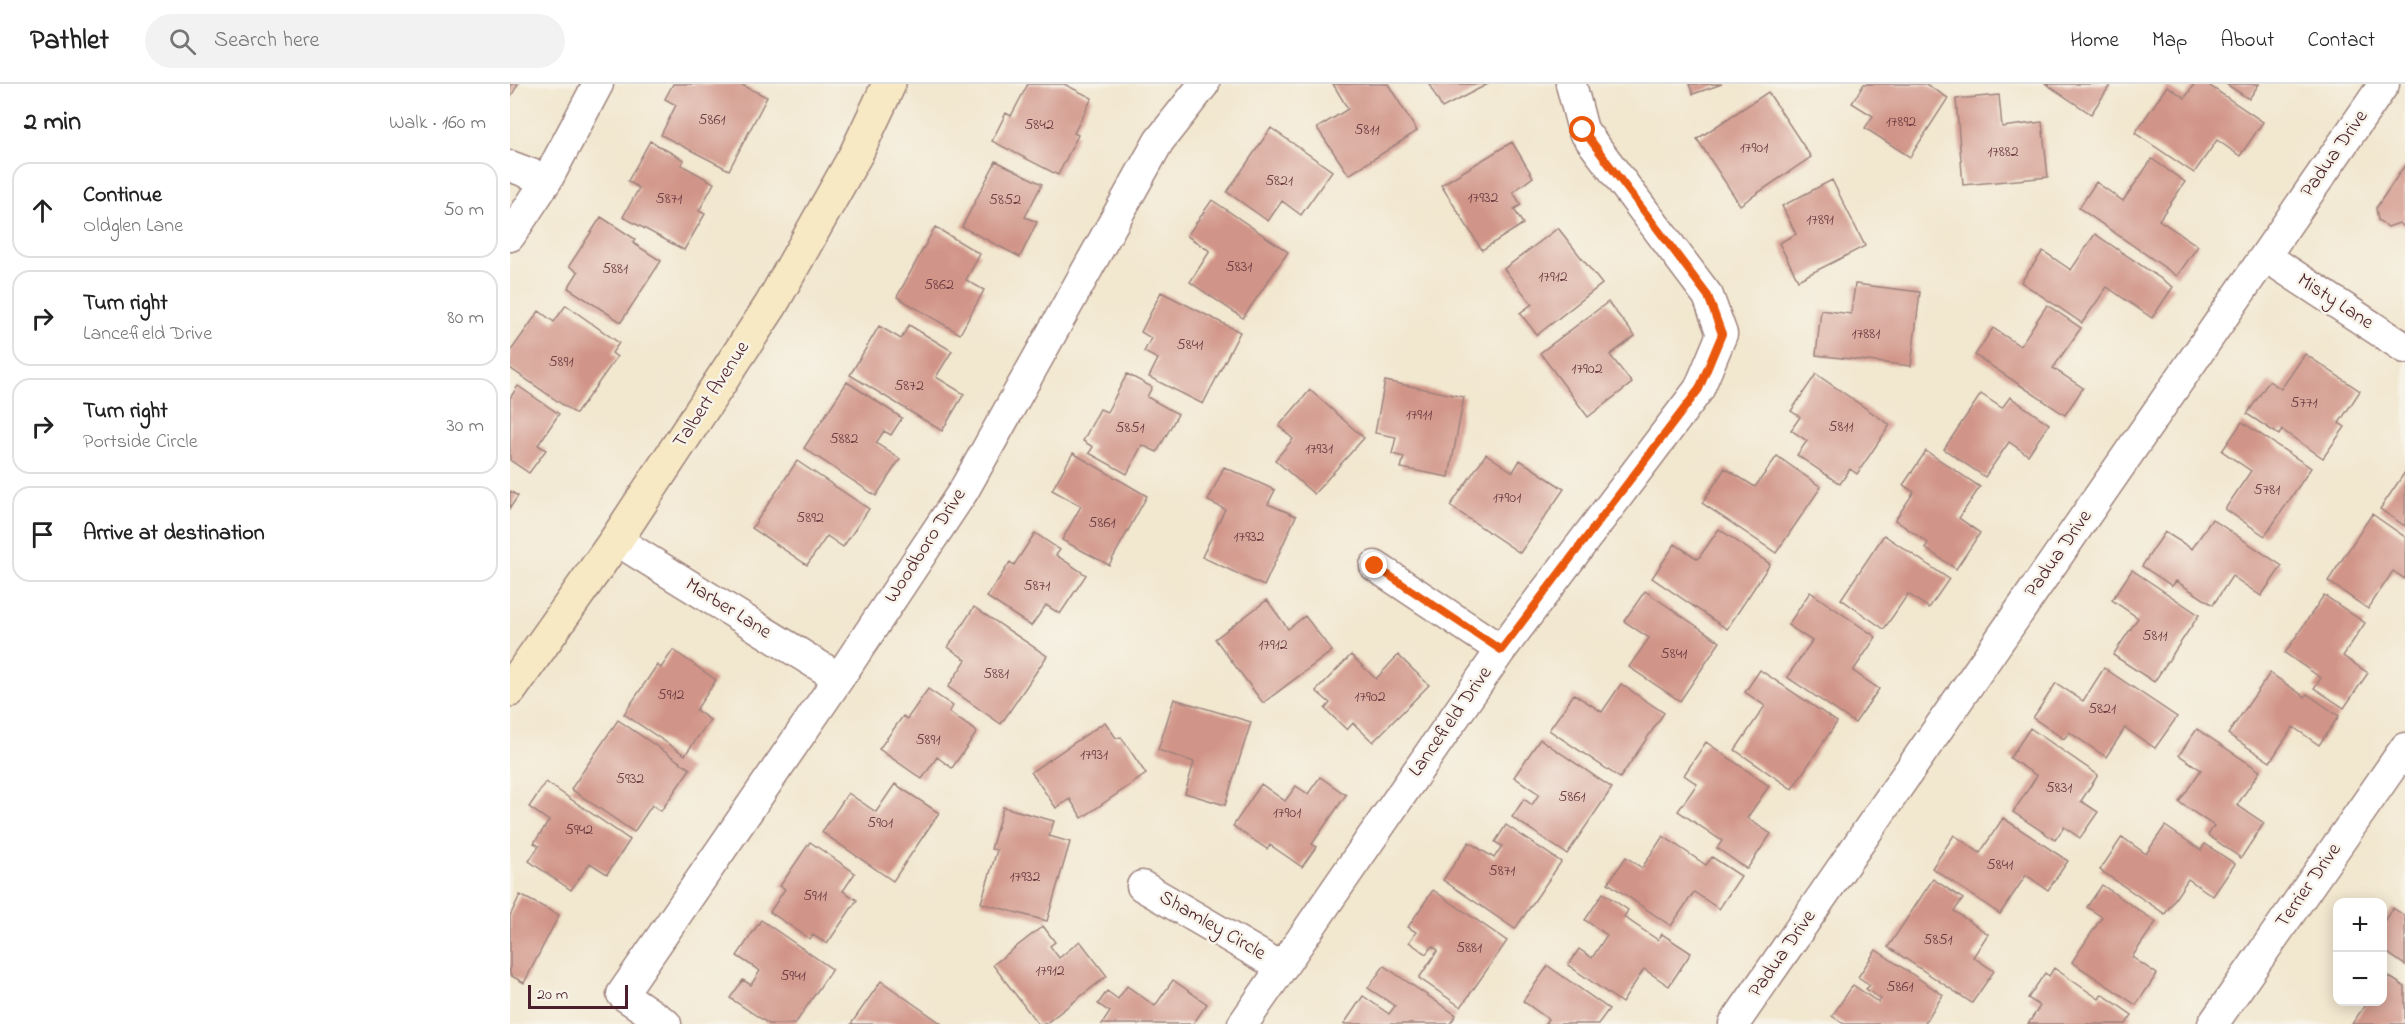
<!DOCTYPE html>
<html lang="en">
<head>
<meta charset="utf-8">
<style>
	:root { --surface:#fff; --page:#f2f2f2; --text:#222; --muted:#767676; --line:#e0e0e0 }
	body { margin:0; font-family:"Indie Flower",sans-serif; background:var(--page); color:var(--text) }
	.controls { position:absolute; right:18px; bottom:18px; display:grid; overflow:hidden; border-radius:12px; box-shadow:0 3px 15px #0003 }
	.controls button { width:54px; height:54px; display:grid; place-items:center; padding:0; border:0; border-bottom:2px solid var(--line); background:var(--surface); color:var(--text); font:30px sans-serif }
	.scale { position:absolute; left:18px; bottom:15px; width:100px; box-sizing:border-box; padding-left:6px; border:3px solid #4a1f2b; border-top:0; font-size:16px; line-height:21px; white-space:nowrap; color:#4a1f2b; -webkit-text-stroke:4px #f7f3e8; paint-order:stroke }
	.stop { position:absolute; width:18px; height:18px; margin:-14px; border:4px solid #ea580c; border-radius:50%; background:#fff }
	.stop.end { background:#ea580c; border-color:#fff; box-shadow:0 2px 6px #0008 }
	.list { margin:0; padding:0; list-style:none }
	h2 { display:flex; justify-content:space-between; align-items:center; height:78px; margin:0; padding:0 24px; font-size:26px }
	h2 small { font-size:20px; font-weight:400; color:var(--muted) }
	.list li { display:grid; grid-template-columns:39px 1fr auto; gap:18px; align-items:center; box-sizing:border-box; height:96px; margin:0 12px 12px; padding:0 12px; border:2px solid var(--line); border-radius:18px }
	.list b { display:block; font-size:22px; white-space:nowrap }
	.list p { margin:0; font-size:20px; white-space:nowrap; color:var(--muted) }
	.list em { font-size:20px; font-style:normal; color:var(--muted) }
	.icon { flex:none; width:33px; height:33px; fill:none; stroke:currentColor; stroke-width:2; stroke-linecap:round; stroke-linejoin:round }
	.map { position:relative; flex:none; width:1895px; height:940px; overflow:hidden }
	header { display:flex; align-items:center; gap:36px; box-sizing:border-box; height:84px; padding:0 30px; background:var(--surface); border-bottom:2px solid var(--line) }
	header strong { font-size:28px }
	nav { display:flex; gap:33px; margin-inline-start:auto; font-size:21px }
	.search { width:420px; height:54px; background:var(--page); display:flex; align-items:center; gap:15px; box-sizing:border-box; padding:0 21px; border-radius:33px; color:var(--muted); font-size:22px }
	main { display:flex }
	aside { flex:1; background:var(--surface) }
	.map>svg:first-child { display:block }
	.building { fill:#d19488 }
	.lines { fill:none; stroke-linecap:round; stroke-linejoin:round }
	.street-casing { stroke:#9e837d; stroke-width:33 }
	.secondary-casing { stroke:#9e837d; stroke-width:36 }
	.street { stroke:#fff; stroke-width:30 }
	.secondary { stroke:#f6e9c3; stroke-width:33 }
	.route { stroke:#ea580c; stroke-width:8 }
	.labels { text-anchor:middle; dominant-baseline:central; stroke-width:5; stroke-linejoin:round; paint-order:stroke }
	.number-label { font-size:16px; fill:#6c3c42 }
	.street-label { font-size:20px; fill:#4a1f2b; stroke:#f7f3e8 }
</style>
</head>
<body>
<header>
<strong>Pathlet</strong>
<div class="search"><svg class="icon" aria-label="search" viewBox="0 0 24 24"><circle cx="10" cy="10" r="6"/><path d="M15 15l6 6"/></svg>Search here</div>
<nav><a>Home</a><a>Map</a><a>About</a><a>Contact</a></nav>
</header>
<main>
<aside>
<h2>2 min<small>Walk · 160 m</small></h2>
<ul class="list">
<li><svg class="icon" aria-label="ahead" viewBox="0 0 24 24"><path d="M12 20V5M6 11l6-6 6 6"/></svg><div><b>Continue</b><p>Oldglen Lane</p></div><em>50 m</em></li>
<li><svg class="icon" aria-label="right" viewBox="0 0 24 24"><path d="M7 20v-9h11M14 6l5 5-5 5"/></svg><div><b>Turn right</b><p>Lancefield Drive</p></div><em>80 m</em></li>
<li><svg class="icon" aria-label="right" viewBox="0 0 24 24"><path d="M7 20v-9h11M14 6l5 5-5 5"/></svg><div><b>Turn right</b><p>Portside Circle</p></div><em>30 m</em></li>
<li><svg class="icon" aria-label="arrive" viewBox="0 0 24 24"><path d="M6 21V4h12l-3 4 3 4H6"/></svg><div><b>Arrive at destination</b></div></li>
</ul>
</aside>
<div class="map">
<svg width="1895" height="940" viewBox="0 0 1895 940">
	<rect width="100%" height="100%" fill="#f7f3e8"/>
	<filter id="ink" filterUnits="userSpaceOnUse"><feTurbulence type="fractalNoise" baseFrequency=".0167" numOctaves="2"/><feDisplacementMap in="SourceGraphic" scale="12" xChannelSelector="R" yChannelSelector="G"/><feConvolveMatrix kernelMatrix="1 2 1 2 8 2 1 2 1" color-interpolation-filters="sRGB"/></filter>
	<filter id="wash" filterUnits="userSpaceOnUse"><feTurbulence type="fractalNoise" baseFrequency=".008" numOctaves="4" result="noise"/><feDisplacementMap in="SourceGraphic" scale="24" xChannelSelector="R" yChannelSelector="G"/><feGaussianBlur stdDeviation="1.35" result="paint"/><feColorMatrix in="noise" values="0 0 0 0 0 0 0 0 0 0 0 0 0 0 0 0 0 1.4 0 .05"/><feComposite in="paint" operator="in"/></filter>
	<g filter="url(#wash)">
		<rect width="100%" height="100%" fill="#f2e7cf"/>
		<g id="blocks">
			<path class="building" d="M0,0h8l-8,14z
				M163,0h67l27,13 -38,73 -68,-35 15,-30 -11,-6z
				M518,0h36l28,14 -18,35 4,2 -20,40 -66,-34 14,-28 5,3z
				M823,0h55l29,47 -68,44 -32,-47 31,-19z
				M919,0h59l-46,24z
				M1179,0h33l-29,10z
				M1354,0h62l22,14 -38,59 -45,-29 8,-12 -21,-13z
				M1536,0h65l-20,30z
				M1684,0h13l56,38 -23,34 -23,-16 -23,33 -59,-40 32,-47 18,12z
				M1716,0h33l-10,15z
				M1258,8l43,65 -71,48 -43,-66z
				M1489,11l3,32 40,-5 6,55 -85,8 -7,-86z
				M761,44l61,43 -31,44 -19,-14 -14,20 -41,-29z
				M140,57l34,19 -3,5 33,18 -15,28 6,3 -21,36 -61,-33 16,-29 -11,-7z
				M1002,58l21,35 -20,15 8,13 -7,4 9,15 -41,26 -41,-65z
				M1642,75l33,23 -26,38 39,26 -21,30 -98,-68 17,-26 27,19z
				M486,77l46,23 -17,33 12,5 -17,35 -58,-30z
				M1895,81v62l-6,-4 -11,4 -10,-7 -2,-12z
				M1322,96l33,66 -67,34 -19,-37 17,-9 -14,-28z
				M702,116l76,52 -45,66 -53,-36 20,-31 -23,-15z
				M91,133l34,22 -2,4 28,18 -40,61 -53,-34 10,-16 -9,-6z
				M425,143l45,27 -14,26 18,10 -24,44 -63,-37z
				M1048,144l44,56 -65,51 -17,-22 12,-9 -28,-35z
				M1585,150l78,53 -21,31 -45,-31 -25,36 -61,-41 22,-31 28,19z
				M1345,200l65,8 -9,74 -95,-11 5,-45 30,4z
				M651,208l79,40 -37,72 -54,-27 9,-18 -14,-7 7,-14 -10,-6z
				M1098,218l27,34 -25,19 22,28 -44,34 -48,-64z
				M56,221l53,38 -7,10 5,4 -41,57 -66,-46v-16l29,-41 15,11z
				M1537,221l34,23 -28,40 30,20 -18,27 -90,-60 18,-27 27,18z
				M399,241l43,26 -16,26 28,17 -22,37 -92,-56 29,-49 22,13z
				M1795,270l55,37 -21,32 6,4 -22,31 -41,-28 -3,5 -32,-21 22,-33 12,8z
				M617,290l25,13 -5,10 31,17 -21,38 -15,-7 -15,29 -38,-21 4,-6 -10,-6 17,-32 7,3z
				M1306,290l74,51 -33,49 -7,-5 -10,15 -43,-29 10,-14 -16,-11 9,-13 -9,-6z
				M875,297l79,16 -15,80 -48,-9 3,-11 -12,-3 4,-17 -21,-4z
				M337,298l55,36 -11,17 -7,-4 -8,12 24,16 -24,37 -72,-48z
				M8,302l41,28 -21,31 8,5 -17,23 -19,-13v-62z
				M800,306l54,48 -50,56 -39,-34 18,-21 -14,-13z
				M1471,310l21,14 8,-11 39,27 -21,31 -19,-13 -24,35 -41,-28z
				M1732,338l69,46 -46,68 -40,-27 26,-38 -29,-20z
				M1416,367l54,36 -21,31 21,15 -24,36 -31,-21 3,-5 -33,-23 19,-28 -11,-7z
				M563,369l74,43 -38,69 -47,-25 19,-34 -29,-16z
				M976,370l27,18 7,-12 44,29 -44,64 -70,-47z
				M1267,372l44,31 -45,66 -74,-50 23,-35 30,19z
				M287,377l72,48 -26,38 -16,-11 -20,29 -55,-37z
				M714,383l51,23 -7,14 28,12 -32,70 -62,-29 23,-48 -17,-8z
				M1895,388v54l-25,-17z
				M0,407l8,5 -8,12z
				M1862,430l33,23v42l-12,-8 -25,38 -40,-28z
				M1702,435l70,47 -21,30 -29,-20 -19,29 -37,-24 -4,5 -30,-20 23,-34 27,17z
				M1209,445l51,35 -43,65 -75,-51 23,-34 23,15z
				M525,449l25,17 -4,5 30,20 -26,39 -14,-9 -15,21 -44,-29 23,-35 4,3z
				M1374,451l65,44 -20,29 -21,-14 -24,35 -43,-30z
				M1622,486l67,45 -45,67 -41,-27 25,-37 -26,-18z
				M1135,507l75,51 -40,59 -51,-34 20,-29 -25,-17z
				M1300,508l66,45 -23,34 26,18 -24,34 -68,-46 25,-36 -24,-16z
				M1814,511l41,28 -22,33 25,17 -24,35 -30,-20 7,-10 -36,-25z
				M757,516l21,29 17,-13 27,35 -69,52 -48,-64z
				M464,523l73,49 -46,68 -53,-37 18,-27 -18,-13z
				M163,566l43,30 -20,30 14,10 -25,35 -61,-41 33,-49 4,3z
				M841,571l25,24 22,-24 31,30 -56,57 -20,-19 -6,7 -22,-21 5,-6 -14,-12z
				M1594,584l73,49 -22,31 -30,-20 -19,29 -37,-25 -5,7 -31,-21 23,-35 27,18z
				M1250,586l77,52 -45,67 -57,-39 30,-44 -20,-14z
				M1760,589l35,24 2,-3 32,22 -20,29 -26,-18 -23,35 -42,-28z
				M1111,600l43,29 -44,65 -71,-48 25,-36 28,18z
				M418,605l25,17 -4,6 28,20 -25,36 -15,-11 -15,22 -43,-30 24,-33 4,3z
				M664,615l77,23 -26,83 -40,-12 9,-31 -36,-12z
				M108,636l72,49 -29,42 -9,-6 -18,27 -63,-43z
				M595,638l11,16 5,-1 25,37 -64,44 -12,-19 -14,9 -25,-36z
				M1520,644l68,47 -17,26 17,11 -18,26 -16,-11 -9,13 -42,-28 24,-36 -27,-18z
				M1687,645l63,42 -23,34 27,18 -23,35 -33,-23 6,-9 -35,-24 22,-32 -22,-15z
				M1030,655l72,49 -45,66 -55,-37 12,-18 8,6 7,-11 -25,-17z
				M1196,658l63,44 -22,32 24,16 -24,35 -30,-21 5,-7 -44,-30 19,-27 -13,-9z
				M810,693l26,18 -34,49 4,3 -14,20 -32,-22 -3,4 -34,-23 28,-42 24,17 11,-15 12,8z
				M36,698l84,58 -23,34 -17,-11 -19,27 -42,-29 10,-15 -5,-3 15,-22 -20,-14z
				M385,700l44,29 -46,68 -71,-49 26,-39 28,19z
				M493,723l51,14 -5,15 21,6 -23,79 -66,-18 16,-53 -6,-1z
				M1493,734l65,43 -20,29 -22,-15 -26,39 -68,-46 22,-33 26,18z
				M996,741l55,37 -46,67 -72,-49 26,-38 25,16 8,-12 -7,-4z
				M1655,742l36,24 4,-6 30,20 -22,32 -25,-17 -23,35 -65,-44 22,-33 24,17z
				M1153,752l43,29 6,-8 29,19 -22,33 -25,-17 -23,34 -63,-43 18,-26 16,11z
				M300,758l45,31 -12,18 14,9 -30,44 -14,-9 -3,4 -40,-27 15,-23 -5,-3z
				M1423,795l30,20 -9,12 34,23 -15,23 21,14 -22,32 -84,-56z
				M1592,801l54,37 -24,35 25,17 -21,31 -64,-43 30,-45 -15,-10z
				M923,806l74,51 -46,66 -42,-29 19,-28 -6,-4 -6,8 -17,-12 7,-10 -8,-5z
				M1093,809l25,17 -4,7 34,23 4,-6 29,19 -22,33 -25,-17 -22,34 -54,-38 11,-16 13,9 15,-23 -22,-15z
				M10,811l39,20 -35,68 -14,-8v-59z
				M1883,824l12,8v49l-23,-16v-25z
				M251,836l71,49 -37,55h-26l-39,-26 13,-18 8,5 9,-14 -23,-15z
				M533,842l12,16 -5,4 9,12 21,-17 27,35 -62,48h-7l-45,-59z
				M1366,866l67,45 -19,29h-80l-12,-8 21,-31 25,17 3,-3 -15,-10 4,-4 -12,-8z
				M874,882l72,49 -6,9h-106l19,-28 26,18 6,-8 -27,-18z
				M1038,882l61,43 -11,15h-53l3,-5 -25,-18z
				M1544,884l45,31 3,-5 30,21 -6,9h-98l12,-18 -12,-8 17,-25 4,3z
				M1872,888l23,15v37h-53l15,-22h15z
				M663,896l34,24 -14,20h-91l8,-12 -12,-8 9,-13 11,8 9,-13 28,20z
				M371,897l61,43h-91z"/>
		</g>
	</g>
	<g filter="url(#ink)">
		<use href="#blocks" fill-opacity="0" stroke="#9e837d" stroke-width="1.5"/>
		<g class="lines">
			<defs>
				<path id="street" d="M0,82l37,14
					M0,152l37,-56 51,-96
					M1755,172l140,92
					M106,456l223,138
					M865,482l126,84
					M632,802l139,81
					M156,940l-44,-30 217,-316 125,-188 195,-349 45,-57
					M733,940l258,-374 198,-261 23,-55 -14,-38 -125,-166 -12,-46
					M1224,940l650,-940
					M1703,940l192,-276"/>
				<path id="secondary" d="M0,606l106,-150 155,-235 85,-151 33,-70"/>
			</defs>
			<use href="#street" class="street-casing"/>
			<use href="#secondary" class="secondary-casing"/>
			<use href="#street" class="street"/>
			<use href="#secondary" class="secondary"/>
		</g>
	</g>
	<g class="lines" filter="url(#ink)">
		<path class="route" d="M865,482l126,84 198,-261 23,-55 -14,-38 -125,-166"/>
	</g>
	<g class="labels">
		<g class="number-label">
			<text x="202" y="36">5861</text>
			<text x="1391" y="38">17892</text>
			<text x="529" y="41">5842</text>
			<text x="857" y="46">5811</text>
			<text x="1244" y="64">17901</text>
			<text x="1493" y="68">17882</text>
			<text x="769" y="97">5821</text>
			<text x="973" y="114">17932</text>
			<text x="159" y="115">5871</text>
			<text x="495" y="116">5852</text>
			<text x="1310" y="136">17891</text>
			<text x="729" y="183">5831</text>
			<text x="105" y="185">5881</text>
			<text x="1043" y="193">17912</text>
			<text x="429" y="201">5862</text>
			<text x="1356" y="250">17881</text>
			<text x="680" y="261">5841</text>
			<text x="51" y="278">5891</text>
			<text x="1077" y="285">17902</text>
			<text x="399" y="302">5872</text>
			<text x="1794" y="319">5771</text>
			<text x="909" y="331">17911</text>
			<text x="1331" y="343">5811</text>
			<text x="620" y="344">5851</text>
			<text x="334" y="355">5882</text>
			<text x="809" y="365">17931</text>
			<text x="1757" y="406">5781</text>
			<text x="997" y="414">17901</text>
			<text x="300" y="434">5892</text>
			<text x="592" y="439">5861</text>
			<text x="739" y="453">17932</text>
			<text x="527" y="502">5871</text>
			<text x="1645" y="552">5811</text>
			<text x="763" y="561">17912</text>
			<text x="1164" y="570">5841</text>
			<text x="486" y="590">5881</text>
			<text x="161" y="611">5912</text>
			<text x="860" y="613">17902</text>
			<text x="1592" y="625">5821</text>
			<text x="418" y="656">5891</text>
			<text x="584" y="671">17931</text>
			<text x="120" y="695">5932</text>
			<text x="1549" y="704">5831</text>
			<text x="1062" y="713">5861</text>
			<text x="777" y="729">17901</text>
			<text x="370" y="739">5901</text>
			<text x="69" y="746">5942</text>
			<text x="1490" y="781">5841</text>
			<text x="992" y="787">5871</text>
			<text x="515" y="793">17932</text>
			<text x="305" y="812">5911</text>
			<text x="1428" y="856">5851</text>
			<text x="959" y="864">5881</text>
			<text x="540" y="887">17912</text>
			<text x="283" y="892">5941</text>
			<text x="1390" y="903">5861</text>
		</g>
		<g class="street-label">
			<text transform="translate(1825 70) rotate(-55)">Padua Drive</text>
			<text transform="translate(1825 218) rotate(33)">Misty Lane</text>
			<text transform="translate(202 311) rotate(-57)">Talbert Avenue</text>
			<text transform="translate(416 462) rotate(-57)">Woodboro Drive</text>
			<text transform="translate(1549 470) rotate(-55)">Padua Drive</text>
			<text transform="translate(218 525) rotate(32)">Marber Lane</text>
			<text transform="translate(941 638) rotate(-55)">Lancefield Drive</text>
			<text transform="translate(1799 802) rotate(-55)">Terrier Drive</text>
			<text transform="translate(702 842) rotate(30)">Shamley Circle</text>
			<text transform="translate(1273 870) rotate(-55)">Padua Drive</text>
		</g>
	</g>
</svg>
<div class="controls">
<button>+</button>
<button>−</button>
</div>
<div class="scale">20 m</div>
<div class="stop" style="left:1073px;top:46px"></div>
<div class="stop end" style="left:865px;top:482px"></div>
</div>
</main>
</body>
</html>
